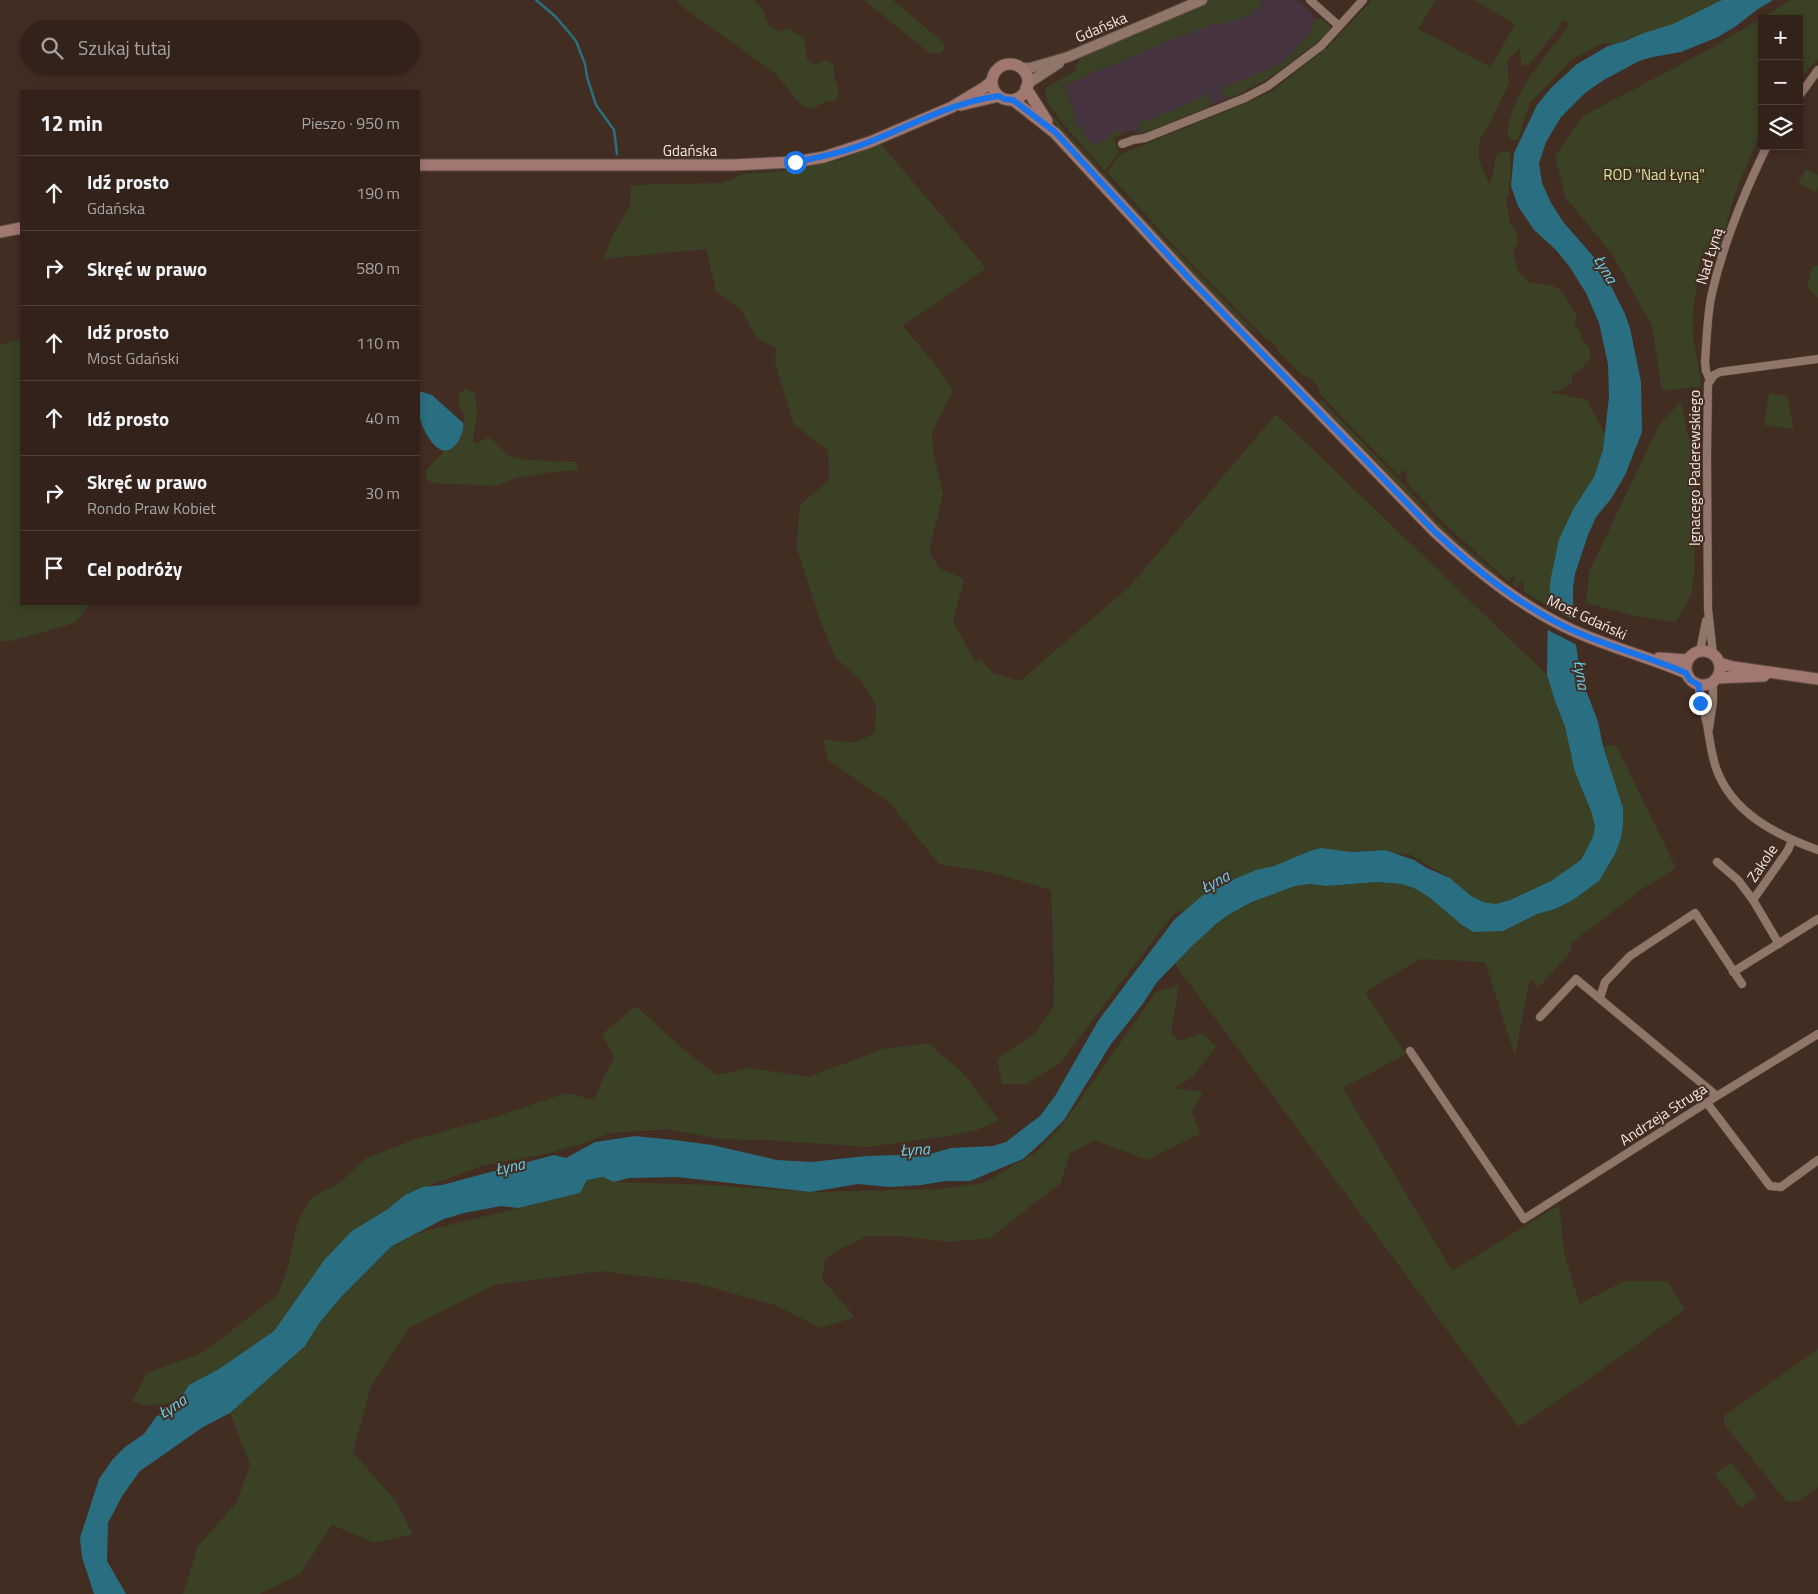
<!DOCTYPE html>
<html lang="pl">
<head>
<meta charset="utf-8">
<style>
	:root { --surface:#32221a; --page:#3d2f27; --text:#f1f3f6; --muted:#a8a4a2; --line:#4d3f39 }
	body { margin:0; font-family:"Titillium Web",sans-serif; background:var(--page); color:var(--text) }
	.controls { position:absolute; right:15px; top:15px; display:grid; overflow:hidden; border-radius:0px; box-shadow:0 2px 8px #0003 }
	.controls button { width:45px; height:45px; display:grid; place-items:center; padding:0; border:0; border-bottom:1px solid var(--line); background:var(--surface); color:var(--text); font:25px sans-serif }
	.stop { position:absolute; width:15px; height:15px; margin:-11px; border:4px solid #1a73e8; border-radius:50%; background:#fff }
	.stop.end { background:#1a73e8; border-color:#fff; box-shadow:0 1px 5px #0008 }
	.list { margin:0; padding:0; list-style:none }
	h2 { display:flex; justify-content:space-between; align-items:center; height:65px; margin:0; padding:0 20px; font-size:21px }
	h2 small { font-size:16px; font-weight:400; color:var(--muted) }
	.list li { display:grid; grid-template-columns:32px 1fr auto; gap:15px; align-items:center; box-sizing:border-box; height:75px; padding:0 20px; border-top:1px solid var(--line) }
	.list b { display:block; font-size:19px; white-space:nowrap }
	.list p { margin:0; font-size:16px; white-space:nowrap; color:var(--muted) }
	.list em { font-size:16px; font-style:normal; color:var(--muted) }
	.icon { flex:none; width:28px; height:28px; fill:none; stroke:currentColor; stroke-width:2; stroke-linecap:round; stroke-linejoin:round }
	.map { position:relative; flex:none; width:1818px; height:1594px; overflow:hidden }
	.search { position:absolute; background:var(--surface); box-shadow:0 2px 8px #0003; left:20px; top:20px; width:400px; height:55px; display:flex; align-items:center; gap:12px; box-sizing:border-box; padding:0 18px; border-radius:28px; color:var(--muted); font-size:19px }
	.panel { position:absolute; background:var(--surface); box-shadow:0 2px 8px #0003; left:20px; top:90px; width:400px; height:515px; border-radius:0px }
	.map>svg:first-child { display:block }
	.commercial { fill:#45343f }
	.green { fill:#3a4124 }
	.water { fill:#2a6f81 }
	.pier { fill:#422d22 }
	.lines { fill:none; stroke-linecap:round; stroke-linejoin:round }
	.stream { stroke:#2a6f81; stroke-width:2.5 }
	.minor-casing { stroke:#5d4b42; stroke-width:9 }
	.tertiary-casing { stroke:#5d4b42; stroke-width:12 }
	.secondary-casing { stroke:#5d4b42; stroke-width:13 }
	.minor { stroke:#90766a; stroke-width:8 }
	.tertiary { stroke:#90766a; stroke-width:10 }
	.secondary { stroke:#a17772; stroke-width:11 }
	.route { stroke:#1a73e8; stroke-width:6 }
	.labels { text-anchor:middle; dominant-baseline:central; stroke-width:4; stroke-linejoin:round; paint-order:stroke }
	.street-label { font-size:15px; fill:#f4e5df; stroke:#422d22 }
	.park-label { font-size:15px; fill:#d2e799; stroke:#422d22 }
	.water-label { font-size:16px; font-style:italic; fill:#6ad0ed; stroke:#422d22 }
</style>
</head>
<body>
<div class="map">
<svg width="1818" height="1594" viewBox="0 0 1818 1594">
	<rect width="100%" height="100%" fill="#422d22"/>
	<path class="commercial" d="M1256,0h41l26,25 -21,27 -73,46 -88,36 -9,-4 -10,4 -12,1 4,12 -16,6 -48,-52 -2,-12z"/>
	<path class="green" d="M677,0h77l9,10 5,14 11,8 8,-4 17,10 3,21 8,6 10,-5 8,4 2,15 4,12 -3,9 -11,2 -13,7 -12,-5 -25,-31 -94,-67z
		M864,0h29l51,43 1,4 -4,7 -12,-1z
		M1211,0h49l2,5 -10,5 2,3 -17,8 -1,-2 -17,7 -2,-4 -31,13 -1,-1 -84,36h-3l-34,16 12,30 -3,2 4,8h2l8,14h2l4,5 17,-8 -1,-3 11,-4 2,4 -8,4 5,14 -14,19 -40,-45 -18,-24 -2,-11 1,-3 30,-18 -1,-2 6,-11 9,-5z
		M1372,0h64l-18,29 73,38 24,-43 -41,-24h248l-49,24 -29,9 -29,11 -12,-1 -31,16 -42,44 -12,36 -6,1 -5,-6c5,-37 25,-61 47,-89 6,-8 12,-14 16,-22l-8,-3 -5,10 -28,35 -5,1 -3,-3 -1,-16 -13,14 2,22 -21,44 -7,10 -2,10v13l10,24 4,-9 3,-21 6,-3 7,1 2,6 -2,35 -3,8 4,21 4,5 4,13 -5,15 5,15 11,13c12,1 31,0 36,13 4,8 5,11 11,17l-1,11 6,9 -1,4c3,4 7,7 9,10 7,13 -10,22 -17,30v6l-11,7 -11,2 37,8 19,36 -3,14 -9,27 -20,31 -19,47 -7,51 -25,-15 1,-6 -3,-4 -4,6 -5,-3 4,-6 -3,-2 -5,5 -61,-55 -40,-43 -1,-11 -5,-2v5l-2,1 -79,-82 -3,-9 -6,-7 -8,-2 -25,-25v-3l-9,-9 -2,1 -90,-91 -70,-77 14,-18 123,-50 28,-13 57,-45z
		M1791,0h27v59l-19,20v-60h-37v109l-28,68 -15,57 -18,3 -8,56v24l9,50 -40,5 -10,-65 -40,-72 -46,-56 -11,-42 28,-40 127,-67z
		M1318,18l5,1 7,8c-4,10 -16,17 -25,24 -25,20 -46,35 -76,47l-5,-3 -3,-7 3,-4 1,3 60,-25 -1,-5 3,2 26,-29 -3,-3z
		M1203,93l4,1 4,8 -3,5 -64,26 -6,-5v-5l5,-4 2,3 58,-25z
		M1042,103l22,27 84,92 110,113 -14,-10 -69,-69 -111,-121 -24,-31z
		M881,144l105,124 -83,58 34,41 16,23 -21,43 2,22 9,39 -14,57 10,17 25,11 -11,43 23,41 4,-4 13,14 27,8 110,-95 146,-172 271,261 8,26 10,26 10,45 16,39 4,15 -2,11 -6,14 -6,9 -12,10 -18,11 -41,19 -14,4 -13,-2 -12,-6 -21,-18 -39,-23 -39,-5 -19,2 -32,-4 -11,3 -36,15 -18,4 -26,11 -27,14 -15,14 -14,4 -114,150 -34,21h-24l-5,-25 38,-26 18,-25 1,-27 -3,-91 -57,-17 -55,-9 -50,-62 -61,-42 -5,-21 32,4 20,-10 1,-28 -14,-23 -27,-25 -14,-34 -25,-77 4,-41 29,-25 -1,-30 -34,-25 -19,-62 1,-15 -19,-10 -16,-28 -25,-19 -10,-42 -103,10 10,-24 18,-31 -1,-18 25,-2 68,-1 20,-9 48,-4 46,-9z
		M1806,169l12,6v12l-2,5 -18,-9z
		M1812,266h6v32l-11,-11z
		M21,339v265h68v1l-14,18 -64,18h-11v-296z
		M466,389l8,4c2,9 4,18 2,28 -1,7 -3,12 -3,20l3,3 13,-7 18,18 19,5 51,2 1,8 -24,2 -38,6 -21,8 -64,-3 -5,-5 -1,-6 19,-21 9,-3 9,-14 1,-11 2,-4 -6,-15v-11z
		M1769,393l18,3 7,33 -30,-4z
		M1321,400l85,87 25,29 30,28 35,29 9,12 -47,-39 -29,-28 -25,-28 -86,-88z
		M1681,401l6,31 11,36 -5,54 2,39 -3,32 -16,29 -40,-6 -50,-13 3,-31 70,-147z
		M1616,745l60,123 -37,23 -70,54 4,4 -34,38 -9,-8 -15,77 -30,-94 -65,-3 -55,33 41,62 -63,34 109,183 107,-66 6,52 15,47 45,-23h42l18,28 -72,53 -94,65 -345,-464 30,-29 24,-19 38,-19 29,-10 15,-2 16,2 51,-4 25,2 14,5 14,9 22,18 22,16 29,-1 34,-17 18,-5 18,-9 26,-19 16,-27 8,-46 -20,-62z
		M1179,985l-8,48 8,8 23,-8 14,13 -23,31 -19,11 29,4 -11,19 8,23 -53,26 -52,-20 -25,13 -9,30 -71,55 -41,4 -48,-6h-34l-27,13 -15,11 -3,19 33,38 -34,11 -46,-23 -80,-22 -94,-12 -107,14 -85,43 -38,58 -18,66 42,48 18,34 -38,9 -43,-18 -32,49 -41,20h-76l15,-48 39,-44 13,-38 -20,-51 75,-67 15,-24 21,-25 52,-51 28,-14 159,-39 7,-13 16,-3 11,5 97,3 99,7 130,-3 44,-6 52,-31 27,-28 93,-132z
		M636,1006l46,42 34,27 34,-7 58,9 76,-28 44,-6 34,29 37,48 -19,9 -32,7 -81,11 -100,-7 -48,-1 -51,-10 -58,4 -28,11 -37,10 -64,12 -76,29 -17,14 -63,50 -51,72 -55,38 -30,16 -11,17 -32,4 -14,-5 15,-28 55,-20 76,-58 10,-29 10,-46 14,-23 26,-13 27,-25 47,-19 83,-23 71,-24 28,7 12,-28 9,-14 -13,-24z
		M1818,1349v138l-21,15 -11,-1 -62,-77v-8z
		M1731,1462l26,34 -16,12 -26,-34z"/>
	<path class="water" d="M1722,0h51l-15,9 -22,17 -18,11 -37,15 -28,5 -14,4 -37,20 -17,12 -24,24 -15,25 -7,21 3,20 9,20 13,20 36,41 25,50 5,14 11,54 1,50 -17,43 -14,24 -15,18 -8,18 -13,39 -2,13v39l8,51 17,45 5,24 20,62v16l-2,14 -6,16 -16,27 -26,19 -18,9 -18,5 -34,17 -29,1 -12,-7 -32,-27 -14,-9 -14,-5 -25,-2 -51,4 -16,-2 -15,2 -43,16 -24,13 -12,9 -23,21 -36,37 -15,23 -31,39 -47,76 -22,22 -19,17 -53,22h-25l-23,4 -33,2 -31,-3 -48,8 -133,-15 -48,1 -15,4 -11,-5 -16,3 -7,13 -62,15 -17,-2 -37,7 -20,6 -52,27 -51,51 -21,25 -15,24 -75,67 -27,14 -63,44 -18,25 -14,27 -1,38 19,33h-32l-12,-37 -2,-19 19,-59 14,-20 12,-12 19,-13 12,-17 22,-15 11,-17 30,-16 55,-38 51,-72 27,-28 36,-22 17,-14 18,-8 19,-2 112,-30 12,3 29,-16 40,-6 39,4 38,5 65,15 34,2 55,-6 64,-2 21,-6 42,-2 13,-4 34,-26 15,-20 43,-75 76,-101 29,-25 27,-14 26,-11 18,-4 36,-15 11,-3 31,4 33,-2 29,10 13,8 23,10 21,18 12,6 13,2 14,-4 41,-19 30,-21 12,-23 2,-11 -4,-15 -16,-39 -10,-45 -10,-26 -8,-26 1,-69 3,-29 8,-38 15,-31 20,-31 9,-27 6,-53 -1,-33 -9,-41 -13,-30 -17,-27 -13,-16 -22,-20 -16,-24 -7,-20 3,-33 23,-48 14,-17 26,-24 31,-18 17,-5 19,-8 29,-9z
		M419,391l13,4 31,28c2,11 -11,36 -25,25 -9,-6 -17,-23 -19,-33 -2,-8 0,-17 0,-24z"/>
	<path class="pier" d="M1545,605l30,15 2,25 -33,-17z"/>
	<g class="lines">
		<path class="stream" d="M536,0l20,17 20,24 9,23 2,13 9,28 18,25 3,24"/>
		<defs>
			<path id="minor" d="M1310,0l29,26
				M1799,96l19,-26
				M1122,144l11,-4 12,-2 100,-40 23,-12 53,-40 42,-46
				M1710,380l-4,-9 -1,-10c2,-22 2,-47 7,-68 12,-52 32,-100 55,-147
				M1700,651l6,-30
				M1713,654l-5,-45 -1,-153 1,-72 6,-9 6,-3 98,-13
				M1699,685c0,16 7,30 9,45 2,13 4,26 8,38 16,45 60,67 102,82
				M1709,728l4,-26v-20
				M1717,862l21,18 15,20 26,44
				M1753,900l35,-50 4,-10
				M1733,972l85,-53
				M1600,998l5,-16 25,-26 65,-43 47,71
				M1540,1017l36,-38 141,117
				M1410,1051l114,168 193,-123 101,-62
				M1707,1103l63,83 11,1 37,-27"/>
			<path id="tertiary" d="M1021,68h9l38,-11 134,-57
				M1027,84l32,-21"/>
			<path id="secondary" d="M992 82a18 18 0 1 1 36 0a18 18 0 1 1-36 0Z
				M1026,88l21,33
				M1013,100l42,33 133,144 247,255c41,38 85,74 137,98 37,17 77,27 114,43
				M961,105l38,-9
				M419,165h313l63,-3 29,-5 46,-15 82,-35 33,-20 7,-6
				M0,232l21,-4
				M1686 668a17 17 0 1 1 34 0a17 17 0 1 1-34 0Z
				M1659,658l29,2
				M1719,663l14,4 85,12
				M1717,678l47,-2"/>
		</defs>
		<use href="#minor" class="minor-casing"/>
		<use href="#tertiary" class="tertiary-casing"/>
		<use href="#secondary" class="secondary-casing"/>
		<use href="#minor" class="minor"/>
		<use href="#tertiary" class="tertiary"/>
		<use href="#secondary" class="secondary"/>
	</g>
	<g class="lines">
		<path class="route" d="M795,162c26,-5 50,-10 74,-20 43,-17 84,-40 130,-46l5,3 9,1 42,32 133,145 247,255c41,38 85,74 137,98 37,17 77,27 114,43l4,7 9,5 1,18"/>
	</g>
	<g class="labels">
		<g class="street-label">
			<text transform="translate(1101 27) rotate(-23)">Gdańska</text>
			<text x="690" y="150">Gdańska</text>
			<text transform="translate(1709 256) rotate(-73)">Nad Łyną</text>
			<text transform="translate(1694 468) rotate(-90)">Ignacego Paderewskiego</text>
			<text transform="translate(1587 617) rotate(25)">Most Gdański</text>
			<text transform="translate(1762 863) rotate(-56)">Zakole</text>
			<text transform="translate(1663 1114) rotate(-33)">Andrzeja Struga</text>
		</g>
		<g class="park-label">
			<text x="1654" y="174">ROD "Nad Łyną"</text>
		</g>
		<g class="water-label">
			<text transform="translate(1606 269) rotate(60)">Łyna</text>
			<text transform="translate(1582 675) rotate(82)">Łyna</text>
			<text transform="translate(1215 881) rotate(-28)">Łyna</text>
			<text transform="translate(915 1149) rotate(-3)">Łyna</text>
			<text transform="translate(510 1166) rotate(-11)">Łyna</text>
			<text transform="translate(172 1406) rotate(-33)">Łyna</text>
		</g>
	</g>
</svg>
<div class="controls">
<button>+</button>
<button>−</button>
<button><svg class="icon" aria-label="layers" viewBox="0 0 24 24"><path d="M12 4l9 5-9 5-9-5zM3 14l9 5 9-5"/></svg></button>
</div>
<div class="stop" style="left:795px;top:162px"></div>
<div class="stop end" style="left:1700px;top:703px"></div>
<div class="search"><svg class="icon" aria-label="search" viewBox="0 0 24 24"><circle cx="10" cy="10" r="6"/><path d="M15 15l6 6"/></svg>Szukaj tutaj</div>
<section class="panel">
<h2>12 min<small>Pieszo · 950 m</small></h2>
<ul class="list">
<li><svg class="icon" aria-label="ahead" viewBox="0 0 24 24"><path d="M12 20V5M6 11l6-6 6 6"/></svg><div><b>Idź prosto</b><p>Gdańska</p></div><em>190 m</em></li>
<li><svg class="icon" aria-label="right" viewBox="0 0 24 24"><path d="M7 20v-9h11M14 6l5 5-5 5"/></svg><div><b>Skręć w prawo</b></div><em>580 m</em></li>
<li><svg class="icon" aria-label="ahead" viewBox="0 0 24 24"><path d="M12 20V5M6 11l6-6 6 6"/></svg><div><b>Idź prosto</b><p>Most Gdański</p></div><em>110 m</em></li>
<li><svg class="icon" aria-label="ahead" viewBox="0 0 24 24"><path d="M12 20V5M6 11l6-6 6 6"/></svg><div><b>Idź prosto</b></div><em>40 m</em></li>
<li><svg class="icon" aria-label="right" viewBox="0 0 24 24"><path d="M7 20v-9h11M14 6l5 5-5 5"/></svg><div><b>Skręć w prawo</b><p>Rondo Praw Kobiet</p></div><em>30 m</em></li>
<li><svg class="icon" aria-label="arrive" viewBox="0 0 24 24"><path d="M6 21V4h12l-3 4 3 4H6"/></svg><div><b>Cel podróży</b></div></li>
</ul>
</section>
</div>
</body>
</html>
